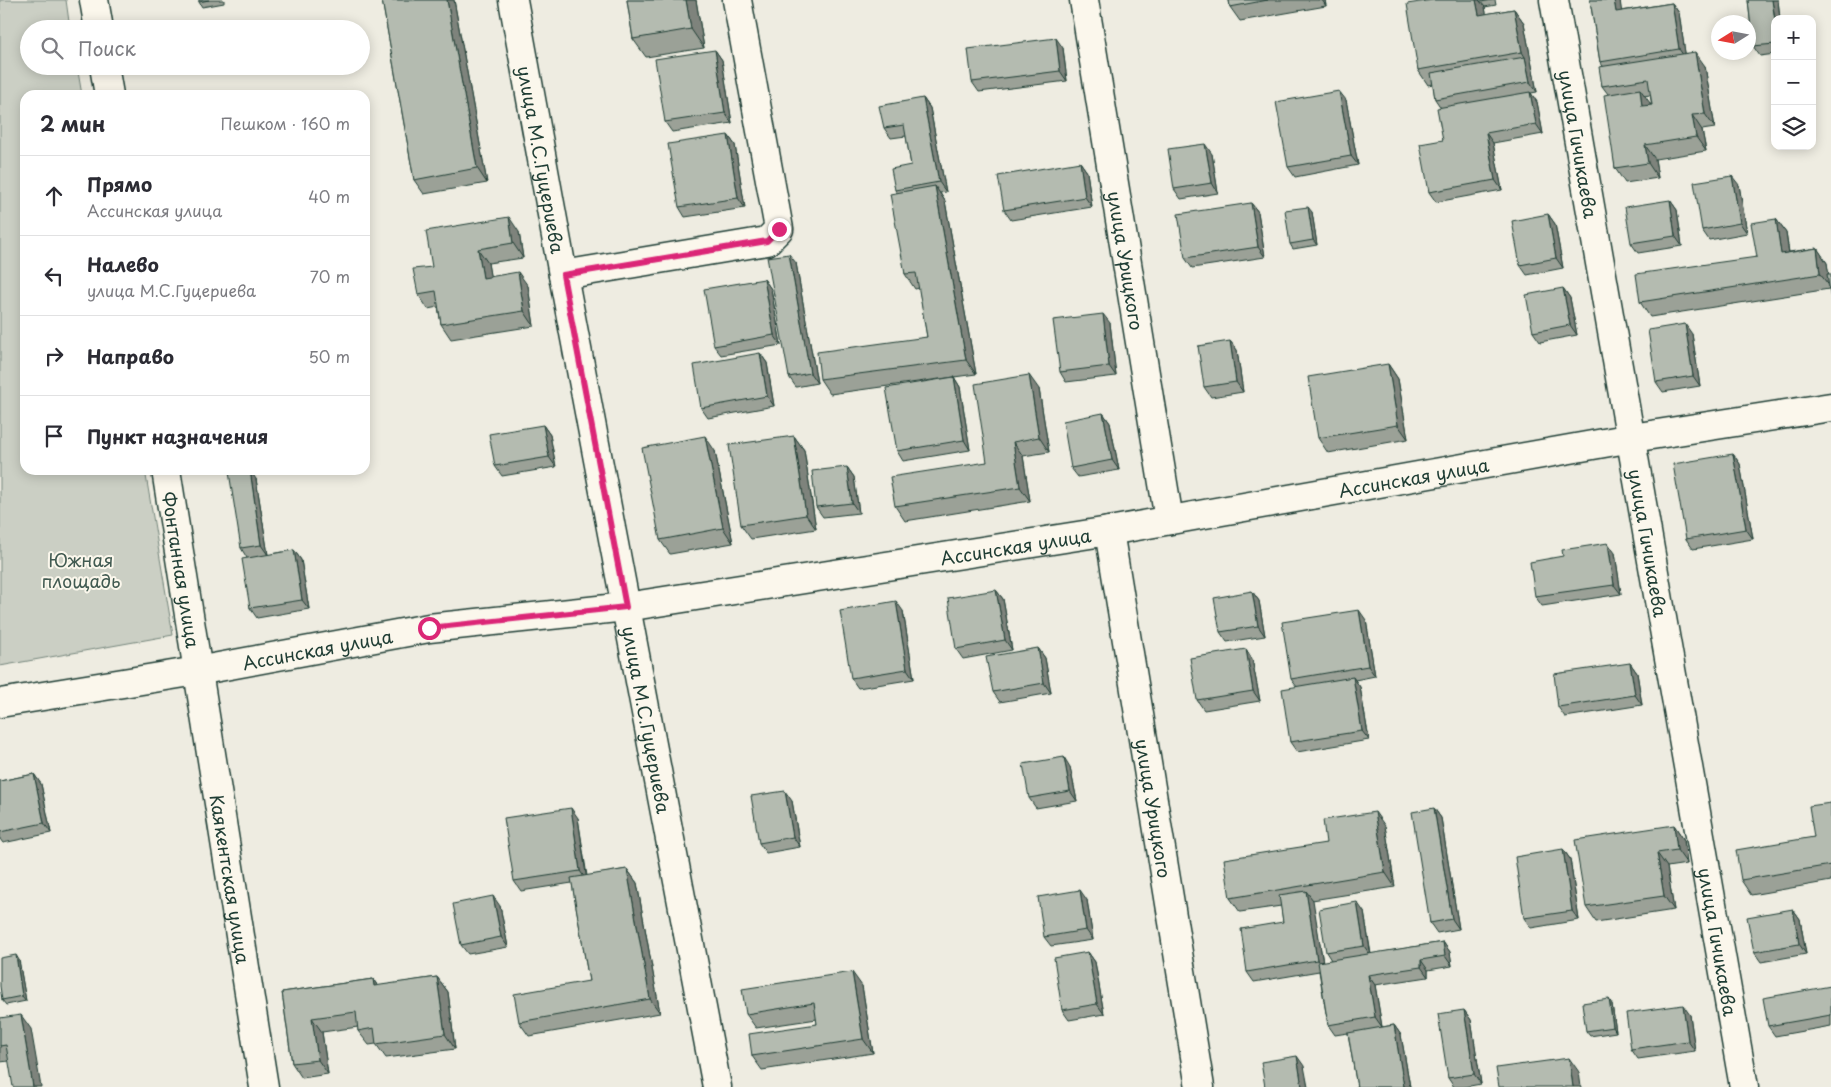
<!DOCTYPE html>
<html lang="ru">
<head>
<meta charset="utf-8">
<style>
	:root { --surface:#fff; --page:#f7f7f7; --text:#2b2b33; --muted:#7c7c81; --line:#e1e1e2 }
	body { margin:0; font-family:"Playpen Sans",sans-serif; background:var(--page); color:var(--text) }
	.controls { position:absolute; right:15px; top:15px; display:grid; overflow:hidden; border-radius:10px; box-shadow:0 2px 12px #0003 }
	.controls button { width:45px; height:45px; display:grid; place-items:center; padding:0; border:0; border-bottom:1px solid var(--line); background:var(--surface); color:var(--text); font:25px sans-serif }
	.compass { position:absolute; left:1711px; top:15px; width:45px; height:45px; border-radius:50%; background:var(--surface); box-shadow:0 2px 12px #0003; rotate:259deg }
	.stop { position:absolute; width:15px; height:15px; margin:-11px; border:4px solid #db2777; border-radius:50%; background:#fff }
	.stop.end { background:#db2777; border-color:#fff; box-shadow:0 1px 5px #0008 }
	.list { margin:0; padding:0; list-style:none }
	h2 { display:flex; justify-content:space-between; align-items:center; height:65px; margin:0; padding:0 20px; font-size:21px }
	h2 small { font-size:16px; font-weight:400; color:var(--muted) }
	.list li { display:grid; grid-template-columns:32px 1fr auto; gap:15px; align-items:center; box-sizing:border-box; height:80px; padding:0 20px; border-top:1px solid var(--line) }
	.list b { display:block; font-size:19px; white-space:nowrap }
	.list p { margin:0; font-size:16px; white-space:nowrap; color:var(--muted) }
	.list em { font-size:16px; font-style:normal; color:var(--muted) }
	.icon { flex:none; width:28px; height:28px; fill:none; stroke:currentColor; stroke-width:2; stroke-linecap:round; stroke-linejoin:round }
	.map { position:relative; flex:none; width:1831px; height:1087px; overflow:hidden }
	.search { position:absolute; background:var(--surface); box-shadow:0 2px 12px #0003; left:20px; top:20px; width:350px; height:55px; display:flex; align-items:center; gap:12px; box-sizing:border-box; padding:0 18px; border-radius:28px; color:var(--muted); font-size:19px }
	.panel { position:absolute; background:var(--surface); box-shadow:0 2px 12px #0003; left:20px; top:90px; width:350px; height:385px; border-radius:15px }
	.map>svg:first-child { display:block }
	.green { fill:#cbcfc4; stroke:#75867c }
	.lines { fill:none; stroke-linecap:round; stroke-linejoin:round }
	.minor-casing { stroke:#1f3d34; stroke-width:31 }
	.minor { stroke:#fbf7ec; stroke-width:28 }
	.wall { fill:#9ba197; stroke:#1f3d34; fill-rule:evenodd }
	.shaded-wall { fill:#7e837b; stroke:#1f3d34 }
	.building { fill:#b4bbb0; stroke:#1f3d34 }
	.route { stroke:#db2777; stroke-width:6 }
	.labels { text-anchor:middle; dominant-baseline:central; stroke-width:4; stroke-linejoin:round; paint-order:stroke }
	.street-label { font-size:18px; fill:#1f3d34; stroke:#fbf7ec }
	.park-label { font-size:18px; fill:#415a51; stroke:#fbf7ec }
</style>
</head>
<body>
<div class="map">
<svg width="1831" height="1087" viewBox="0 0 1831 1087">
	<rect width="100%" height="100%" fill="#eeece1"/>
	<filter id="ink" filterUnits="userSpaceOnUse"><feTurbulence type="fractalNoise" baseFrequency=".02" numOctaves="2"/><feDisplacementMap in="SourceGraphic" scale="10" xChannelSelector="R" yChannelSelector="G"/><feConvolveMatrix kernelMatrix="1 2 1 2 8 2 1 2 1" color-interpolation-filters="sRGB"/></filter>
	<g filter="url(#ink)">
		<path class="green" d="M0,0h66l4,29h-41v37h48l5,29h-57v375h120l28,165 -173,31z"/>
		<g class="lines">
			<defs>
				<g id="minor">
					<path d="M94,0l5,29"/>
					<path id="s1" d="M513,0l50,275 154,812"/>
					<path id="s2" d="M1084,0l85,520"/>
					<path id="s3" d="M1554,0l190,1087"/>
					<path d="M104,66l5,29"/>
					<path d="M563,275l204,-34 12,-12 -42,-229"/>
					<path id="s4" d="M166,470l98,617"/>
					<path id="s5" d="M1109,531l91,556"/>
					<path id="s6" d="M0,703l197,-32 232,-43 197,-21 483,-76 523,-93 199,-31"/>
				</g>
			</defs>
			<use href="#minor" class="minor-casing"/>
			<use href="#minor" class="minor"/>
		</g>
		<path class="wall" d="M199,0h25v3l-22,4 -3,-5z
			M382,0h72l33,183 -63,11 -10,-14z
			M627,0h69l8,48 -58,9 -13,-18z
			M1229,0h96l1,6 -86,15 -10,-14z
			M1433,0h62l1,5 -11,2 1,7 28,-5 10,14 13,69 -6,1 6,9 6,32 -50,9 9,47 -66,12 -7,-10 14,-52 -2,-32 -6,-9 -2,-15 -5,1 -10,-15z
			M1590,0h30l1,11 51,-8 7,10 6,40 20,13 10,62 -13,2 4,21 -51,8 3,19 -33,5 -10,-15 -7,-74 -6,-8 1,-20 -3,-4zM1650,95l2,10h-2l-6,-9z
			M1748,0h30l2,19h-5v35l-15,2 -7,-10z
			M1063,48l4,33 -88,11 -7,-10z
			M715,50l7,10 10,63 -60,9 -7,-10z
			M923,98l7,10 16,84 -6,1 5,8 31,173 -146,20 -10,-15 107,-42 -8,-49 -4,1 -10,-15 -8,-81 -2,-3 16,-25 -5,-29 -15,2 -7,-10z
			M1346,100l12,65 -63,12 -7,-10z
			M728,135l7,10 10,63 -60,9 -6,-10z
			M1212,154l6,39 -37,6 -7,-10z
			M1080,162l7,10 5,35 -81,13 -7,-10z
			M1739,185l8,48 -38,7 -7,-10z
			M1670,200l7,10 5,36 -44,7 -7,-10z
			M1251,203l7,9 7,45 -73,11 -7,-10z
			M1312,212l5,33 -24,4 -3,-5z
			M1548,214l7,10 8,44 -36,7 -7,-10z
			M1776,219l10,14 3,19 28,-4 10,15 1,11 1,15 -179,28 -10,-15 117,-45z
			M519,232l4,26 -35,5 2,13 38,10 6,40 -83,13 -10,-15 -3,-17 -10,2 -10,-15 14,-27z
			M796,263l21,120 -21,4 -7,-10z
			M764,279l7,10 10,56 -60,10 -7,-9z
			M1563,288l7,10 7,37 -37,7 -7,-10z
			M1110,323l6,53 -50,6 -6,-10z
			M1692,334l8,52 -37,6 -7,-10z
			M1230,341l7,9 6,42 -32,5 -7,-10z
			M760,353l7,10 7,43 -66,12 -7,-10z
			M1388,364l10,15 10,60 -80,14 -10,-15z
			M954,377l6,10 10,63 -67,11 -6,-10z
			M1039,389l10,63 -26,4 7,45 -125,20 -10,-15 92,-44z
			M1103,413l7,10 9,47 -41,7 -7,-9z
			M543,425l7,10 6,32 -54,9 -7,-10z
			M794,436l10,14 12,79 -65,10 -10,-14z
			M715,451l18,92 -63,11 -10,-14z
			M1733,454l7,10 13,75 -60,10 -7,-10z
			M847,467l7,10 5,36 -36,4 -7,-10z
			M256,479l12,76 26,-5 7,10 8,49 -52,9 -7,-10 -3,-50 -6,-10z
			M1615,553l6,41 -79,12 -7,-10z
			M996,590l7,9 9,51 -49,9 -7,-10z
			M1252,591l7,10 6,35 -38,6 -7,-10z
			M903,611l11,68 -56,9 -7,-10z
			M1366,620l9,56 -20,4 5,7 9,53 -72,12 -7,-10 7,-55 -6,-8z
			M1038,648l7,10 6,35 -51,9 -7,-10z
			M1246,649l6,10 8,42 -56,9 -7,-10z
			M1630,663l7,10 5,32 -77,12 -7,-10z
			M1070,767l7,34 -41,7 -7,-10z
			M34,774l7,10 10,49 -48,10 -3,-4v-58z
			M792,801l8,46 -34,6 -7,-10z
			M1831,803v78l-80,14 -10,-15 73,-43z
			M1434,808l7,10 18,111 -22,4 -7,-10z
			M578,818l9,58 40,-7 10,14 23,130 -131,23 -10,-14 70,-41 -17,-98 -51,8 -7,-10z
			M1674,825l10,15 3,24 -20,3 7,43 -78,12 -10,-15z
			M1385,826l10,61 -83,13 11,62 8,-2 -5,-8 38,-40 7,42 72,-12 7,10 2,14 -24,4v7l-53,8 7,42 12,-2 7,10 9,52h-53l-9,-54 -13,2 -7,-10 -9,-54 -65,11 -7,-10 36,-50 -2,-16 -41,6 -10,-14 96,-55z
			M1563,849l7,10 9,61 -48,8 -7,-10z
			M1087,900l6,40 -42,6 -7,-9z
			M500,906l8,41 -40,7 -7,-9z
			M1793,909l7,10 6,35 -45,8 -7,-10z
			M1088,952l7,10 9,52 -35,6 -7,-10z
			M19,960l7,41 -20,4 -4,-5z
			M437,977l11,15 7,57 -69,9 -10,-14 -7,1 -11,-14v-4l-36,5 6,42 -26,4 -10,-15 -10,-71 91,-13 5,7z
			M862,986l11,67 -111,17 -10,-14 65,-32v-5l-61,9 -10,-14z
			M1831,986v40l-56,10 -7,-10z
			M1612,1004l4,28 -26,4 -4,-5z
			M1464,1010l7,10 10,64 -17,3h-10l-6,-9z
			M1690,1015l5,36 -57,8 -7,-10z
			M0,1018l31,11 -22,32 -9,1z"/>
		<path class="shaded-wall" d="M447,0h7l33,183 -10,-15z
			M686,0h10l8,48 -13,-19z
			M1322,0h3l1,6z
			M1476,0h3l6,7 4,22 -10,-14z
			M1614,0h6l3,22 -7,-10z
			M1772,0h6l2,19h-5z
			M1672,3l7,10 7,46 -7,-10z
			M1514,9l10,14 13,69 -7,-10 -5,-25 -3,-5z
			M1056,38l7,10 4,33 -7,-10z
			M715,50l7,10 10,63 -7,-10z
			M1695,52l10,14 10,62 -10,-14z
			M1640,89l10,14 3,18 -11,-15z
			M1339,91l7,9 12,65 -7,-9z
			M1530,92l7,10 6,32 -7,-10z
			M923,98l7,10 16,84 -7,-10z
			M1692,115l10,15 4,21 -10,-14z
			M1486,133l7,10 9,47 -7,-10z
			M728,135l7,10 10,63 -7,-10z
			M1205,144l7,10 6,39 -6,-10z
			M1645,145l10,14 3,19 -10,-15z
			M1080,162l7,10 5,35 -7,-10z
			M1732,176l7,9 8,48 -7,-10z
			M935,186l10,15 31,173 -10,-14z
			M1670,200l7,10 5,36 -7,-10z
			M1251,203l7,9 7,45 -7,-10z
			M1308,207l4,5 5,33 -4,-5z
			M1548,214l7,10 8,44 -7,-10z
			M509,217l10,15 4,26 -10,-15z
			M1776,219l10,14 5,35 -10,-14z
			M1817,248l10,15 4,25 -11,-14z
			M478,249l10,14 5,29 -10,-14z
			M789,254l7,9 21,120 -7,-10z
			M518,272l10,14 6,40 -10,-15z
			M764,279l7,10 10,56 -7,-10z
			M1563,288l7,10 7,37 -7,-10z
			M1103,314l7,9 6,53 -7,-10z
			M1685,324l7,10 8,52 -7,-10z
			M1230,341l7,9 6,42 -7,-10z
			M760,353l7,10 7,43 -7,-10z
			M1388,364l10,15 10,60 -10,-14z
			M1029,375l10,14 10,63 -10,-15z
			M954,377l6,10 10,63 -6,-10z
			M1103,413l7,10 9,47 -7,-10z
			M543,425l7,10 6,32 -7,-10z
			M705,436l10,15 18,92 -10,-15z
			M794,436l10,14 12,79 -10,-14z
			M1013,442l10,14 7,45 -10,-14z
			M1733,454l7,10 13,75 -7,-10z
			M847,467l7,10 5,36 -7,-10z
			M250,470l6,9 12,76 -7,-10z
			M1608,543l7,10 6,41 -7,-9z
			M294,550l7,10 8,49 -7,-9z
			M996,590l7,9 9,51 -7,-10z
			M1252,591l7,10 6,35 -7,-10z
			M896,601l7,10 11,68 -7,-10z
			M1359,610l7,10 9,56 -7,-10z
			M1038,648l7,10 6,35 -7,-10z
			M1246,649l6,10 8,42 -7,-10z
			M1630,663l7,10 5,32 -7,-10z
			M1353,677l7,10 9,53 -7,-9z
			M1064,757l6,10 7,34 -7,-10z
			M34,774l7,10 10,49 -7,-10z
			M785,791l7,10 8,46 -7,-10z
			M571,808l7,10 9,63 -7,-10z
			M1434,808l7,10 18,111 -7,-10z
			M1375,812l10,14 10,61 -10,-15z
			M1674,825l10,15 3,24 -10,-14z
			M1563,849l7,10 9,61 -7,-9z
			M1657,853l10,14 7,43 -10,-14z
			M627,869l10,14 23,130 -10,-14z
			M1080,890l7,10 6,40 -7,-10z
			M1306,891l7,9 11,70 -7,-10z
			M493,896l7,10 8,41 -7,-10z
			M1357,902l7,10 7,44 -7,-10z
			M1793,909l7,10 6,35 -7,-10z
			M1443,942l7,10 2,14 -7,-10z
			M1088,952l7,10 9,52 -7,-10z
			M16,955l3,5 7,41 -4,-5z
			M1421,960l7,10v7l-7,-10z
			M852,972l10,14 11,67 -10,-14z
			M1368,975l7,10 7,42 -7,-10z
			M437,977l11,15 7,57 -10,-15z
			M373,979l10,15 -9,-8z
			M1609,999l3,5 4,28 -3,-5z
			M1683,1005l7,10 5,36 -7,-10z
			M1464,1010l7,10 10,64 -7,-10z
			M21,1015l10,14 10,58h-8z
			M312,1018l10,14 6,42 -10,-14z
			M1394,1025l7,10 9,52h-6z
			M1297,1056l7,10 4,21h-6z
			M1569,1058l10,14 2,15h-8z"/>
		<path class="building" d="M199,0h10l-10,2z
			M382,0h65l30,168 -63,12z
			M627,0h59l5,29 -58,10z
			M1229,0h39l-38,7z
			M1433,0h43l3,15 35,-6 8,43 -104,18 -11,-66z
			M1479,0h13l-11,2z
			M1590,0h24l2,12 56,-9 7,46 -79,13z
			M1748,0h24l3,21v23l-22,2z
			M1056,38l4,33 -88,11 -4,-33z
			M715,50l10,63 -60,9 -10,-63z
			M1695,52l10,62 -13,1 4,22 -51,8 3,18 -33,5 -11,-73 36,-6 2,17 10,-1 -4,-26 -46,7 -3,-19z
			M1525,57l5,25 -95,17 -4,-26z
			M1339,91l12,65 -63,11 -12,-65z
			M1530,92l6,32 -50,9 9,47 -66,12 -9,-48 23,-4 -6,-32z
			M923,98l16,84 -44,8 -4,-21 20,-4 -7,-40 -20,3 -5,-22z
			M728,135l10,63 -59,9 -11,-63z
			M1205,144l7,39 -38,6 -6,-40z
			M1080,162l5,35 -81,13 -6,-34z
			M1732,176l8,47 -38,7 -8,-48z
			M935,186l31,174 -146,19 -3,-27 110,-15 -11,-64 -11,1 -15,-80z
			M1670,200l5,36 -44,7 -6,-36z
			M1251,203l7,44 -73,11 -7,-44z
			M1308,207l5,33 -23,4 -5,-34z
			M1548,214l8,44 -36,7 -8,-44z
			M509,217l4,26 -35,6 5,29 35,-6 6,39 -83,13 -5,-33 -18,3 -5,-25 19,-2 -6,-36z
			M1776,219l5,35 36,-6 3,26 -180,28 -4,-28 121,-17 -6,-34z
			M789,254l21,119 -21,4 -22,-120z
			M1827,274h4v26z
			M764,279l10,56 -60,11 -10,-57z
			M1563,288l7,37 -37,7 -7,-37z
			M1103,314l6,52 -49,6 -7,-52z
			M1685,324l8,52 -37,6 -8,-52z
			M1230,341l6,41 -32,5 -6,-41z
			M760,353l7,43 -66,12 -7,-43z
			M1388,364l10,61 -80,13 -10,-61z
			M1029,375l10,62 -26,5 7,45 -125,19 -5,-29 97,-15 -12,-78z
			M954,377l10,63 -67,11 -11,-63z
			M1103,413l9,47 -41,8 -8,-47z
			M543,425l6,32 -54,9 -6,-32z
			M705,436l18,92 -63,12 -18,-92z
			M794,436l12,79 -65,10 -12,-80z
			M1733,454l13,75 -60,10 -13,-75z
			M847,467l5,36 -36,4 -4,-36z
			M243,470h7l11,75 -20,3 -12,-76z
			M1608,543l6,42 -79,11 -5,-34 33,-6 -1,-6z
			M294,550l8,50 -52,8 -8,-49z
			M996,590l9,50 -49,9 -8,-51z
			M1252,591l6,35 -38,6 -6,-34z
			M896,601l11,68 -56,9 -11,-67z
			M1359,610l9,56 -77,13 -9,-57z
			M1038,648l6,35 -51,9 -7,-35z
			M1246,649l7,42 -56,9 -7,-42z
			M1630,663l5,32 -77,12 -4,-33z
			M1353,677l9,54 -72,11 -8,-53z
			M1064,757l6,34 -41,7 -6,-34z
			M34,774l10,49 -44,9v-51z
			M785,791l8,46 -34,6 -8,-47z
			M1831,803v62l-90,15 -5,-30 78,-13 -5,-31z
			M571,808l9,63 -66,10 -10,-63z
			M1434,808l18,111 -22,4 -18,-111z
			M1375,812l10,60 -155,26 -6,-39 102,-16 -3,-23z
			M1674,825l3,25 -20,3 7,43 -78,11 -11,-67z
			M1563,849l9,62 -48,7 -9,-61z
			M627,869l23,130 -131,23 -5,-28 75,-13 -18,-103z
			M1080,890l6,40 -42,7 -6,-40z
			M1306,891l11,69 -70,12 -6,-43 42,-7 -4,-27z
			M493,896l8,41 -40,8 -8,-41z
			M1357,902l7,44 -38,6 -7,-43z
			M1793,909l6,35 -45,8 -7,-35z
			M1443,942l2,14 -24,4v7l-53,8 7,42 -47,8 -10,-63z
			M1088,952l9,52 -35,6 -8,-52z
			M16,955l6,41 -20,4 -2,-14v-28z
			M852,972l11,67 -111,17 -3,-22 68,-10 -3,-21 -68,11 -4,-25z
			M437,977l8,57 -69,10 -2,-16 -16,3 -2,-19 -44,6 6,42 -26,3 -10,-71 91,-13 1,7z
			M1831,986v29l-63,11 -5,-28z
			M1609,999l4,28 -27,4 -4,-28z
			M1683,1005l5,36 -57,8 -5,-36z
			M1464,1010l10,64 -26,4 -10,-64z
			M21,1015l12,72h-20l-7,-42 -6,1v-28z
			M1394,1025l10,62h-47l-9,-54z
			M1297,1056l5,31h-37l-4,-25z
			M1569,1058l4,29h-74l-3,-19z"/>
	</g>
	<g class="lines" filter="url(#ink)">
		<path class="route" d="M429,628l197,-21 -63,-332 204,-34 12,-12"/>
	</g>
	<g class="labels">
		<g class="street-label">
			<text stroke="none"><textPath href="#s3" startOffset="146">улица Гичикаева</textPath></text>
			<text stroke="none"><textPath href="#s1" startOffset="162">улица М.С.Гуцериева</textPath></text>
			<text stroke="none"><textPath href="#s2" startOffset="264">улица Урицкого</textPath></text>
			<text stroke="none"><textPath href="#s6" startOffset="1432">Ассинская улица</textPath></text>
			<text stroke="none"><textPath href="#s3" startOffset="551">улица Гичикаева</textPath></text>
			<text stroke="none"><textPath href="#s6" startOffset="1028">Ассинская улица</textPath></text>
			<text stroke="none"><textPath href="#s4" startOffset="101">Фонтанная улица</textPath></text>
			<text stroke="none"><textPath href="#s6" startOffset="322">Ассинская улица</textPath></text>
			<text stroke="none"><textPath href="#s1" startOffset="732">улица М.С.Гуцериева</textPath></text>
			<text stroke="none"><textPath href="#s5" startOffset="281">улица Урицкого</textPath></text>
			<text stroke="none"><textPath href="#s4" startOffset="414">Каякентская улица</textPath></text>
			<text stroke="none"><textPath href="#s3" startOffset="956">улица Гичикаева</textPath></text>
		</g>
		<g class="park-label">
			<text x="81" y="559">Южная<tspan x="81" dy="21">площадь</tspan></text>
		</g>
	</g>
</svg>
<div class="controls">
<button>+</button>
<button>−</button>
<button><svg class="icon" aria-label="layers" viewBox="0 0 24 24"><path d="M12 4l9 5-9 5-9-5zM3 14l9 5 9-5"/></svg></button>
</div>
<svg class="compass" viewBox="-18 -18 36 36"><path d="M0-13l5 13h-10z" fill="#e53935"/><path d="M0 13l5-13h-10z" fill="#7c7c81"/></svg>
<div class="stop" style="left:429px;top:628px"></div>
<div class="stop end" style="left:779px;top:229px"></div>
<div class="search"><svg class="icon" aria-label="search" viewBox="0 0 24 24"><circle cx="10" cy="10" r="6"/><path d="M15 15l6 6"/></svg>Поиск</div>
<section class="panel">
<h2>2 мин<small>Пешком · 160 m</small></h2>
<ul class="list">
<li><svg class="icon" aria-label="ahead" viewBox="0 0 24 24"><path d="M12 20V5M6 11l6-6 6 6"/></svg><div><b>Прямо</b><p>Ассинская улица</p></div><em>40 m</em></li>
<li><svg class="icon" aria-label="left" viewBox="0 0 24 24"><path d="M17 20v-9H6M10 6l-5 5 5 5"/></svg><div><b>Налево</b><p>улица М.С.Гуцериева</p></div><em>70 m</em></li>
<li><svg class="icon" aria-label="right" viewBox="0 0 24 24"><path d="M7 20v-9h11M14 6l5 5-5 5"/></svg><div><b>Направо</b></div><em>50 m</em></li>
<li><svg class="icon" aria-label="arrive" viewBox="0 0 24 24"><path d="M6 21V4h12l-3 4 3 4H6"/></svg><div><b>Пункт назначения</b></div></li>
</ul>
</section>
</div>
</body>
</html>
